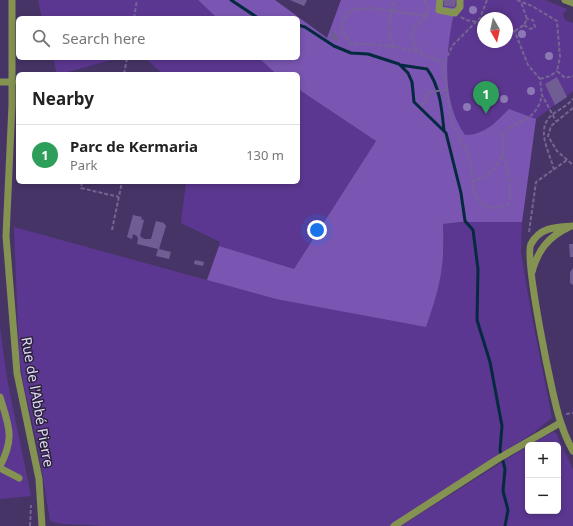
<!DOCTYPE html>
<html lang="en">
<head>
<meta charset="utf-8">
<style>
	:root { --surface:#fff; --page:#f6f6f6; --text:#222; --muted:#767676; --line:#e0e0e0; --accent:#606c1c }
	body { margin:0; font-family:"Noto Sans",sans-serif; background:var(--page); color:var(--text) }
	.controls { position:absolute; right:12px; bottom:12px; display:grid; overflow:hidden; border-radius:6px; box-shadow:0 2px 6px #0003 }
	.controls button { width:36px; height:36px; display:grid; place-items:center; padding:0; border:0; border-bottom:1px solid var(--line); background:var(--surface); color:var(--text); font:20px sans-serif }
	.compass { position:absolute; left:477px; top:12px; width:36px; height:36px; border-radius:50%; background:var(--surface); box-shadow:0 2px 6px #0003; rotate:171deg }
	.you { position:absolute; left:317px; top:230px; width:14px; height:14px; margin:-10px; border:3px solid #fff; border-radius:50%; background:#1a73e8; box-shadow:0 0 0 6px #1a73e833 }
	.badge { display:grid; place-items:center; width:26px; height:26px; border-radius:50%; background:var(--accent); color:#fff; font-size:13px; font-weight:700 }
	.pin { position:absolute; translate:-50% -33px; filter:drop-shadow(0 1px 2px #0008) }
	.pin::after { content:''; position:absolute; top:21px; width:14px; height:12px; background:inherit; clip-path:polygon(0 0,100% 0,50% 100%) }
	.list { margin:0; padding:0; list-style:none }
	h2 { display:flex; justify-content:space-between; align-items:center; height:52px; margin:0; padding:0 16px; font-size:17px }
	h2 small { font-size:13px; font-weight:400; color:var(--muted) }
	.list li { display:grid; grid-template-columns:26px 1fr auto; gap:12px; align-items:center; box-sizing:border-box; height:60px; padding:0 16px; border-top:1px solid var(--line) }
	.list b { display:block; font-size:15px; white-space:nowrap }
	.list p { margin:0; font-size:13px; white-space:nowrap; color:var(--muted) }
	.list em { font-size:13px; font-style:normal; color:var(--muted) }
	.icon { flex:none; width:22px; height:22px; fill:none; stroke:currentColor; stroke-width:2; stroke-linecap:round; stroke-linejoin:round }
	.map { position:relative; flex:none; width:573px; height:526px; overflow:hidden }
	.search { position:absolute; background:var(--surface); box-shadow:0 2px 6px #0003; left:16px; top:16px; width:284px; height:44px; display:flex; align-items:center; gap:10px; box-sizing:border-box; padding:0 14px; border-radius:6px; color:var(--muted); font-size:15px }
	.panel { position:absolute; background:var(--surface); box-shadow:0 2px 6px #0003; left:16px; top:72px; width:284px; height:112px; border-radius:6px }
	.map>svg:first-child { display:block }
	.green { fill:#5c3791; fill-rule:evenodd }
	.forest { fill:#7a56b2 }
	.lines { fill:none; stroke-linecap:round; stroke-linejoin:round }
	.stream { stroke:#052a40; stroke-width:3 }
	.building { fill:#705d94 }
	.path { stroke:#756592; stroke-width:2; stroke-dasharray:4 2; stroke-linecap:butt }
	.minor { stroke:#849351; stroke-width:7 }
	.tree { fill:#8d78b6 }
	.labels { text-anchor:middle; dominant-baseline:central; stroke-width:3; stroke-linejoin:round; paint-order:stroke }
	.street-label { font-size:14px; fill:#e1d8f7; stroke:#2a2239 }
</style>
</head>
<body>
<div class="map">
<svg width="573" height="526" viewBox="0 0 573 526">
	<rect width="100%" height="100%" fill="#473467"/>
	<path class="green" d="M38,0h160l19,18h-175z
		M341,0h204l22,9 -4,5 2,6 8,3v68l-37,28 -14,103 -1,31 11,65 20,100 -19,15 -143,93h-284l-44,-2 -12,-3 -12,-75 -15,-64 -4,-29 -5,-126 262,72 168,-48 -1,-27 25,-2 -137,-193zM483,18h24v24h-24z
		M53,58h65l-57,16h-4z
		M145,58h114l17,16h-113z
		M298,89l78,52 -82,129 -75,-24 1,-4 -39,-19 5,-41h112z
		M0,328l7,51 24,117 -31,3z
		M553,432l3,1 17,36v57h-172l127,-80v65h30v-66h-28z"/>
	<path class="forest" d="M198,0h77l52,38 14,-38h96v6l18,2c-9,40 -15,92 10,127 20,0 31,-13 44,-26l27,10 -14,103h-60l-19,2c2,42 -3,63 -17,103l-150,-28 -69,-19 12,-34 75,23 82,-128 -78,-52v-15h-22l-17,-16h39v-40h-81z"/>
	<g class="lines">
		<path class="stream" d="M231,0l27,18
			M298,25l7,2 29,19 17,7 17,1 31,10 9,9 4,9 2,20 32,31 15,60 4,28 8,9 5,39 -1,51 13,42 12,64 -2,24 5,19 -2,22 5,19 -3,16
			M400,65l27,4c13,17 15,41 17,62"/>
	</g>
	<path class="building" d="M290,0h17l-3,6z
		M444,0h12l-1,7 -11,-1z
		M332,29l7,9 -2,4 -7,-4z
		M557,77l10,20 -12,8 -10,-21z
		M133,215l9,2 -1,2 3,1 -4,16 4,3h7l5,-18 8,2 2,3 -7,23 12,3 -2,7 -13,-3 2,-7 -21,-5 1,-5 -1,-3 -4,-2 -1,5 -5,-2z
		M569,244h4v13h-3z
		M195,260l9,2 -1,4 -9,-2z
		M573,268v17l-3,-2v-11z"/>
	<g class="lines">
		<path class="path" d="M487,0l-7,18 -27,27 -9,18v8l6,42 3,11 17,34 4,35 5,9c10,7 18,8 29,2 5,-18 0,-33 -5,-50
			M517,0l15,6 25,15 3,36 -3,14 8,7 8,-2
			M427,16l-56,-8 -20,2 -7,8 -3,8 4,10 6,8c36,0 61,4 93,19
			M461,17l5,3 17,3
			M134,18l3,-18
			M524,25l6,4 5,-2 -2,-7 -6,-1
			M507,27l8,5 13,33 12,14 2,16 14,26
			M515,31l9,-6 3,-6 -6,-17
			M394,47c-8,-15 -4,-32 1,-47
			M417,51c-9,-19 -5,-22 10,-35l1,-8 -3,-8
			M124,74l3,-16
			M540,79l10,-3 7,-5
			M420,104h5l2,-9 3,-3 16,-2
			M573,108l-22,18 -3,10 9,15 16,14
			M554,170c-4,-18 -20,-41 -1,-56 7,-5 14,-8 20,-15
			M82,182l-1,6 38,9
			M472,182c23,-8 35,-23 30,-47 14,-17 34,-11 40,-40
			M112,230l10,-48
			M529,232l7,-50 31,-22
			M566,414l7,-1
			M30,526l1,-21"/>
		<path class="minor" d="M12,0v105l-6,131 11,137 22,106 3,47
			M440,0l-1,10 16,3 5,-6v-7
			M565,0l8,3
			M0,82h13
			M573,226c-17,1 -33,1 -42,18 -7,14 22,158 30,179 3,10 7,19 12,28
			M532,272c6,-22 16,-35 37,-45
			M0,397c9,29 15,41 0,69
			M0,468l19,10
			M394,526l102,-66 64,-37"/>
	</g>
	<g class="tree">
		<circle cx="473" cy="10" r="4"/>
		<circle cx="522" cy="34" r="4"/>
		<circle cx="549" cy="56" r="4"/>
		<circle cx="531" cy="91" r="4"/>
		<circle cx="504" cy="99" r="4"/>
		<circle cx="467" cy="107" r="4"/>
	</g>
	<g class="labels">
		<g class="street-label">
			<text transform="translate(38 402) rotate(80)">Rue de l'Abbé Pierre</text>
		</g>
	</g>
</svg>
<div class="controls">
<button>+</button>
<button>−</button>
</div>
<svg class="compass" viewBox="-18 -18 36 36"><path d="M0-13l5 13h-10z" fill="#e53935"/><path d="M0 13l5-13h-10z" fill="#767676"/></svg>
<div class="you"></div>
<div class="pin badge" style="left:486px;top:114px;background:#2e9e5b">1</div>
<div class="search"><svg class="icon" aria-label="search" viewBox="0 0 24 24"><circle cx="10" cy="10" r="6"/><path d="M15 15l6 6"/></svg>Search here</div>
<section class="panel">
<h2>Nearby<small></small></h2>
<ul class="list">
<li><span class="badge" style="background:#2e9e5b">1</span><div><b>Parc de Kermaria</b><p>Park</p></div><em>130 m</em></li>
</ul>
</section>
</div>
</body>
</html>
